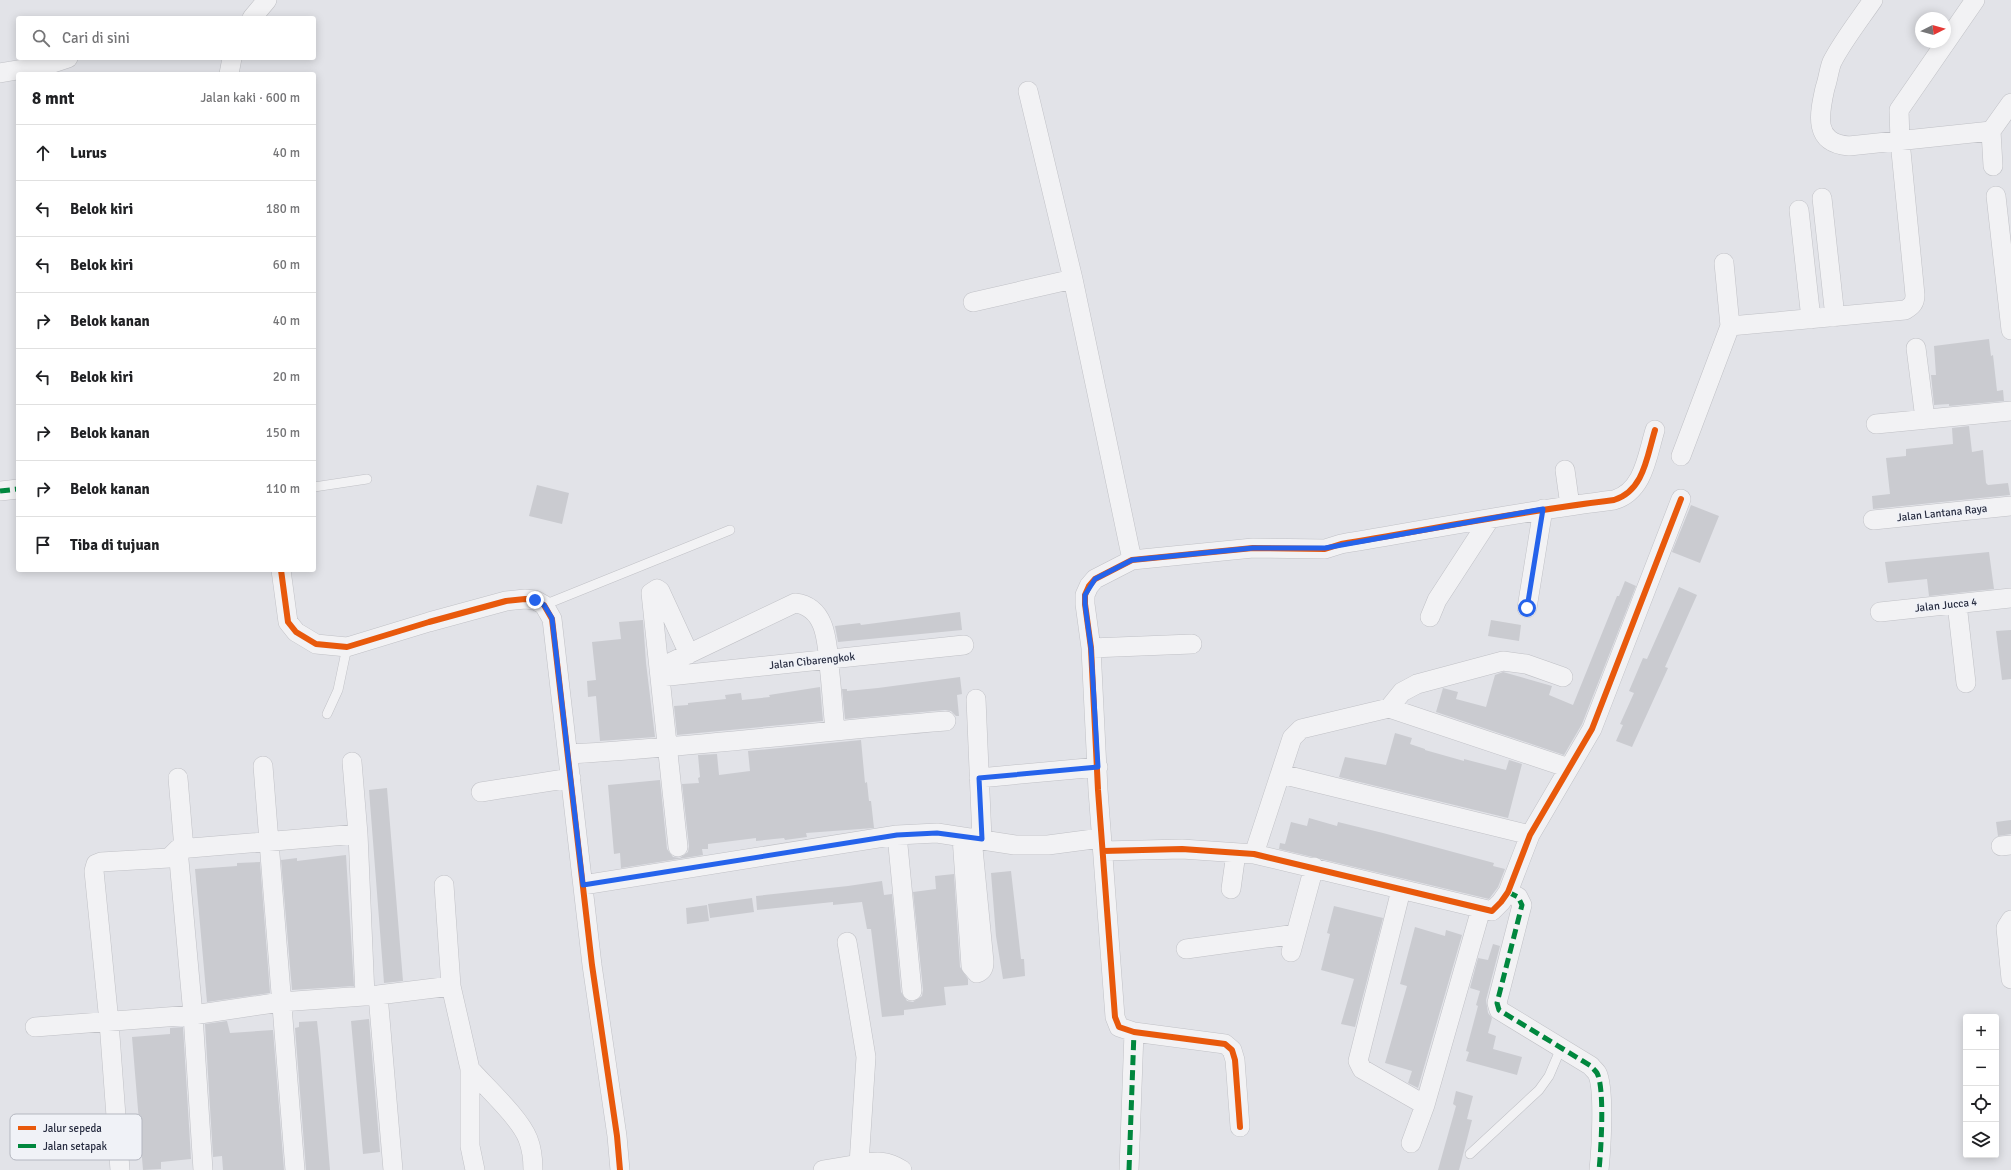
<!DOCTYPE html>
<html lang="id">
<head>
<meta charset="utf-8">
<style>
	:root { --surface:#fff; --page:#f2f2f2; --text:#202124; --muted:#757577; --line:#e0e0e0 }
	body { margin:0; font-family:Signika,sans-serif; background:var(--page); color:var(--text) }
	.controls { position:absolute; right:12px; bottom:12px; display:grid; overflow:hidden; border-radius:4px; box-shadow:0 2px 10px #0003 }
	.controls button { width:36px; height:36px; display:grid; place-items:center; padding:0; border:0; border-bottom:1px solid var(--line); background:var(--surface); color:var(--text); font:20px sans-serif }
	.compass { position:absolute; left:1915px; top:12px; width:36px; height:36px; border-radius:50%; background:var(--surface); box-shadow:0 2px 10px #0003; rotate:84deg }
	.stop { position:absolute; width:12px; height:12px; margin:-9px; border:3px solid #2563eb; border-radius:50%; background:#fff }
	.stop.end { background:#2563eb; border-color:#fff; box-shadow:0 1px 4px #0008 }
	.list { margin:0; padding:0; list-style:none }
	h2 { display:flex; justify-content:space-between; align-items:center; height:52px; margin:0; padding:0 16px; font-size:17px }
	h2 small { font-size:13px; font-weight:400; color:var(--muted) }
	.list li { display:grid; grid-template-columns:26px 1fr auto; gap:12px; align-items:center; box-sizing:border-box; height:56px; padding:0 16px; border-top:1px solid var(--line) }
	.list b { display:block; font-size:15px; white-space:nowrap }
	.list em { font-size:13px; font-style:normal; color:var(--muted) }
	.icon { flex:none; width:22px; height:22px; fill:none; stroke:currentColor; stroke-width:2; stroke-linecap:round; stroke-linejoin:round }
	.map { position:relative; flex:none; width:2011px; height:1170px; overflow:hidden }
	.search { position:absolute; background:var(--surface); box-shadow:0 2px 10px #0003; left:16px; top:16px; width:300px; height:44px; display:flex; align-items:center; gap:10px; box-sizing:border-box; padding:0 14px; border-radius:4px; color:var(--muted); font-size:15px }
	.panel { position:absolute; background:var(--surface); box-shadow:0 2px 10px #0003; left:16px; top:72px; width:300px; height:500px; border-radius:4px }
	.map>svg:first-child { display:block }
	.building { fill:#cacbd0 }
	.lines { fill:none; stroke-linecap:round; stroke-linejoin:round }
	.lane-casing { stroke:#c0c1c6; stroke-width:10 }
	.street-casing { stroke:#c0c1c6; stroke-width:20 }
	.lane { stroke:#f2f2f4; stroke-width:9 }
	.street { stroke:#f2f2f4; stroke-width:19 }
	.quiet { stroke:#00873e; stroke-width:5; stroke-dasharray:10 5; stroke-linecap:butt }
	.cycleway-casing { stroke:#f0f2f7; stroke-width:8 }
	.cycleway { stroke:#e8590c; stroke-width:6 }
	.route { stroke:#2563eb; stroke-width:5 }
	.labels { text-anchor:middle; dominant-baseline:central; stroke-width:3.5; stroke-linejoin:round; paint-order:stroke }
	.street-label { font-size:11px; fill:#282d41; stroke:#f0f2f7 }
	.key { fill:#f0f2f7; stroke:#b4b7c0; stroke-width:1 }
	.key-label { font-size:11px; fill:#282d41 }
</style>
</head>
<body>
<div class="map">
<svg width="2011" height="1170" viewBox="0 0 2011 1170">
	<rect width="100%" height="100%" fill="#e2e3e8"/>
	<path class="building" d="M1989,339l2,17 2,-1 4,36 6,-1 1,11 -55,5v-2l-15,1 -3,-30h5l-2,-29z
		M1969,426l3,26 11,-2 3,33 2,2 20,-2 2,12 -137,14 -1,-13 18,-2 -4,-36 20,-2v-7l47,-5 -1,-16z
		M537,485l32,8 -7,31 -33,-8z
		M1691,505l28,11 -19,47 -28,-11z
		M1989,552l5,37 -65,7 -2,-17 -39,4 -3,-21z
		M1625,581l11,5 -54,138 -18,31 -128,-43 7,-24 15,4 -2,7 30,8 9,-32 8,-3 49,14 -3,9 24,10 44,-109h2z
		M1679,587l18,8 -32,72 3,1 -36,79 -16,-6 7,-16 -3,-1 14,-31 -5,-2 14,-33 4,1z
		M960,612l2,18 -124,12 -3,-16 25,-3 1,2z
		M643,620l3,43 9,74 -55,4 -4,-45 -8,1 -1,-16 9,-1 -4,-38 29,-3 -2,-17z
		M1491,620l30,5 -2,16 -31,-5z
		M2011,630v49l-9,1 -6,-49z
		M960,677l2,17 -5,1 2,21h-3l-5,-5 -6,-1 -100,9 -3,-30h5v2l31,-3z
		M820,687l3,34 -146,14 -3,-29 14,-1v-2l38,-4 -1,-4 16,-2 1,7 28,-3 -1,-2z
		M1395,733l17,5 -2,6 15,5v1l39,11v-2l42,11 3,-10 13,4 -14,54 -169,-41 6,-20 41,8z
		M861,740l4,43 2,-1 2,19h2l3,27 -68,5 1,4 -22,3 -1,-2 -28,3v-3l-48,6v5h-6l1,6 -82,13 -1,-15 -6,1 -6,-69 52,-5 7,69 6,8 7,1 8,-6 1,-6 -7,-62 17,-1 -1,-5 2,-1 -2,-22 19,-1 2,21 31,-4 -2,-20z
		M387,788l16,193 -19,2 -15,-193z
		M1309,818l28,8 1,-4 45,11 111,30 -1,3 12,3 -7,18 -9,12 -210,-50 1,-6 5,1 6,-22 16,4z
		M2011,820v14l-13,2 -2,-14z
		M346,855l8,131 -62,4 -11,-130 16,-2v3z
		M260,862l10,131 -63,9 -12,-133 42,-3v-3z
		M1011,871l10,88h3l1,17 -22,3 -7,-43 -5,-63z
		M954,874l6,93 8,12v6l-24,2 2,18 -42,5v5l-22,2 -11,-88h-4l-5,-27 -29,3v-3l-76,8 -1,-14 92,-10 34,-5 2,14 8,-1 9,98 6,9 6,1 9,-6 1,-6 -10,-98 23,-3 -1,-13z
		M752,898l2,14 -44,6 -2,-14z
		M707,905l2,16 -22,3 -1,-16z
		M1334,906l49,12 -28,109 -14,-3 13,-45 -33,-9 9,-36 -3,-1z
		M1415,927l30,9 1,-6 16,5 -44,153 -10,-5 4,-12 -27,-8 22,-77 -7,-2z
		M1493,944l7,2 -14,54 2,13 4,5 -4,15 8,3 -3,13 29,8 -5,18 -51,-14 3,-9 -3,-1 12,-45 -2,-1 4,-14 -10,-3 8,-30 10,2z
		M369,1019l11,133 -17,2 -12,-133z
		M227,1021l3,12 43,-3 11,140h-61l-1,-14 -9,1 -8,-133z
		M317,1021l3,27 10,122h-24l-11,-142 4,-1v-5z
		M183,1027l8,132 -30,3v7l-18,1 -11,-133 38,-3v-6z
		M1456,1091l17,5 -6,23 5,1 -13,50h-21l18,-64 -3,-2z"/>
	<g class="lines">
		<defs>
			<path id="lane" d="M314,487l53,-8
				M544,605l186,-75
				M327,714l11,-24 9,-43
				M1470,1154l69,-64 10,-14 12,-28"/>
			<path id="street" d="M1873,0c-13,19 -31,42 -41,62 -3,7 -4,18 -7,26 -6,27 -12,55 24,58l142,-15
				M252,18l15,-18
				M0,73l47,-8 21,-7
				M229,74l3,-16
				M1028,91l45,188 59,281
				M1993,166l-2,-35 20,-28
				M1996,196l15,134
				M1822,198l13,119
				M1799,210l12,109
				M973,302l100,-23
				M1730,326l175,-16c7,-4 10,-7 10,-15l-15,-154 -1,-31 76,-110
				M1916,348l9,71
				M1876,424l135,-13
				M1681,456l49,-130 -6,-63
				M1565,470l5,36
				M0,491l18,-2
				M1873,520l138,-14
				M281,570l7,52 8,10 20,12 31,3 82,-25 77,-21 19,-2 10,1 9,5 8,14 40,346 25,171 3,34
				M1957,604l9,79
				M1527,608l16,-99
				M1880,612l131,-14
				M1430,617l7,-17 52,-80
				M1091,648l101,-4
				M659,668l136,-65c34,4 32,45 35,71 2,19 3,37 5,56
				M660,677l304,-32
				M976,699l6,140
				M1389,708l13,-16 15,-8 86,-23 23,3 37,13
				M569,754c126,-7 251,-23 377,-33
				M352,762l6,72 7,162
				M263,766l32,404
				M1281,774l249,61
				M178,778l6,71
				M979,778l119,-11
				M481,792l90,-14
				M897,835l15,156
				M962,837l9,129 6,7c6,-2 7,-5 7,-11l-12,-124
				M2001,846l10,-1
				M678,847l-27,-254 6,-4 3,2 29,63
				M178,849l15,166 10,155
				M1103,851l79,-2 72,5 238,57 9,-9 7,-10 22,-57 62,-106 89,-230
				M1254,854l38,-116 9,-9 88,-21 180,60
				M444,885l7,101 19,83v77l5,24
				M583,885l314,-50 40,-2 78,12h33l53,-7
				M1231,889l5,-36
				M1401,890l-43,171 4,8 63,36
				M1508,892l10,5 4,8 -25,98 2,7 92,56c1,2 4,4 6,7 8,15 4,78 2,97
				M2011,920l-5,8 5,51
				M1186,949l110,-15
				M1291,952l23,-85
				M378,995l15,175
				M35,1027l158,-12 88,-13 97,-7 73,-9
				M470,1069c16,18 50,49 58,70 4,10 5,21 5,31
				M1240,1127l-5,-67 -3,-10 -7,-6 -91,-12 -15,-5 -4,-10 -17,-227 -7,-142 -6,-44v-9l4,-9 6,-7 37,-19 121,-12 72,1 16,-5c91,-15 182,-33 273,-44 30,-9 33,-44 41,-70
				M1411,1143l14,-38 56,-196
				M859,1164c17,-3 28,-4 43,6
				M120,1170l-11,-148 -15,-151 2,-7 5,-2 68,-4 9,-9 180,-15
				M823,1170l36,-6 7,-107 -19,-115
				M1129,1170l5,-138"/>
		</defs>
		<use href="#lane" class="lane-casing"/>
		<use href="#street" class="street-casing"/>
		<use href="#lane" class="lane"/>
		<use href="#street" class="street"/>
		<path class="quiet" d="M0,491l18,-2
			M1508,892l10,5 4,8 -25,98 2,7 92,56c1,2 4,4 6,7 8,15 4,78 2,97
			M1129,1170l5,-138"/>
		<defs>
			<path id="cycleway" d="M281,570l7,52 8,10 20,12 31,3 82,-25 77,-21 19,-2 10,1 9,5 8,14 40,346 25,171 3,34
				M1103,851l79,-2 72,5 238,57 9,-9 7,-10 22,-57 62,-106 89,-230
				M1240,1127l-5,-67 -3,-10 -7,-6 -91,-12 -15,-5 -4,-10 -17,-227 -7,-142 -6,-44v-9l4,-9 6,-7 37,-19 121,-12 72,1 16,-5c91,-15 182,-33 273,-44 30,-9 33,-44 41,-70"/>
		</defs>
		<use href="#cycleway" class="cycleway-casing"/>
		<use href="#cycleway" class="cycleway"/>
	</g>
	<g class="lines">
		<path class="route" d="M535,600l9,5 8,13 31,267 314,-50 40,-2 45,6 -3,-61 119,-11 -7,-119 -6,-44v-9l10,-16 37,-19 121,-12h72l218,-39 -16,99"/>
	</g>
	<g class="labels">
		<g class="street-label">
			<text transform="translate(1942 513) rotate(-6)">Jalan Lantana Raya</text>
			<text transform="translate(1946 605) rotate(-6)">Jalan Jucca 4</text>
			<text transform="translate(812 661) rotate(-6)">Jalan Cibarengkok</text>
		</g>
	</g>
	<rect x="10" y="1114" width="132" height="46" rx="6" class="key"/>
	<rect x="18" y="1126" width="18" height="4" fill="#e8590c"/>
	<rect x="18" y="1144" width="18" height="4" fill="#00873e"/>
	<g class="key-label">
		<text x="43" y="1132">Jalur sepeda</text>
		<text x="43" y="1150">Jalan setapak</text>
	</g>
</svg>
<div class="controls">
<button>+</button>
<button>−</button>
<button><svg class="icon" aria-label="locate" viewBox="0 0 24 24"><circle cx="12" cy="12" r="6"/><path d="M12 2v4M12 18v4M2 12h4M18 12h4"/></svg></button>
<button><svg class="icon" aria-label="layers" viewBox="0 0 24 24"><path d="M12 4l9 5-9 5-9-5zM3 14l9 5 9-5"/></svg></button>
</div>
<svg class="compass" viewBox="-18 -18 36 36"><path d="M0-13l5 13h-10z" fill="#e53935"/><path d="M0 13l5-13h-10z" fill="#757577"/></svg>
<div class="stop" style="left:1527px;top:608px"></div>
<div class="stop end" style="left:535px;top:600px"></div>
<div class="search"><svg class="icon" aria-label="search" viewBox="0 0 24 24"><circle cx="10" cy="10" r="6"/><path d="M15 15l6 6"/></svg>Cari di sini</div>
<section class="panel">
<h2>8 mnt<small>Jalan kaki · 600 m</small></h2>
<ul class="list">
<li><svg class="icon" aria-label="ahead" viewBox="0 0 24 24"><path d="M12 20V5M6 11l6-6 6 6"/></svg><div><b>Lurus</b></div><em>40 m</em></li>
<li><svg class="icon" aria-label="left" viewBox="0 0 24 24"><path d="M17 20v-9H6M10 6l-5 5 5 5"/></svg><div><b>Belok kiri</b></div><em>180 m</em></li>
<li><svg class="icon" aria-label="left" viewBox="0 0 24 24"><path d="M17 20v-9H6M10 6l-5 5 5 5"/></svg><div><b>Belok kiri</b></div><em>60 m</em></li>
<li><svg class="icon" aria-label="right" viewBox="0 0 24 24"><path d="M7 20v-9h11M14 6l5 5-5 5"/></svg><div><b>Belok kanan</b></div><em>40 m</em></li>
<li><svg class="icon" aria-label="left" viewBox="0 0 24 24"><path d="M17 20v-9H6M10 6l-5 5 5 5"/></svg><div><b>Belok kiri</b></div><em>20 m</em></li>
<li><svg class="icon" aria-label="right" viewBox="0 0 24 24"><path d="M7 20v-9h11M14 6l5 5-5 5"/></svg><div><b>Belok kanan</b></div><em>150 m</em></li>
<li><svg class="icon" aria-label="right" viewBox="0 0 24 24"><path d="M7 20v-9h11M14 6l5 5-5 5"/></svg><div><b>Belok kanan</b></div><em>110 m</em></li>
<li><svg class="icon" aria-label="arrive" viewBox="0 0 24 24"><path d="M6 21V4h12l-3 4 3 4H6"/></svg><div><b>Tiba di tujuan</b></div></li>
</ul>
</section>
</div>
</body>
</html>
